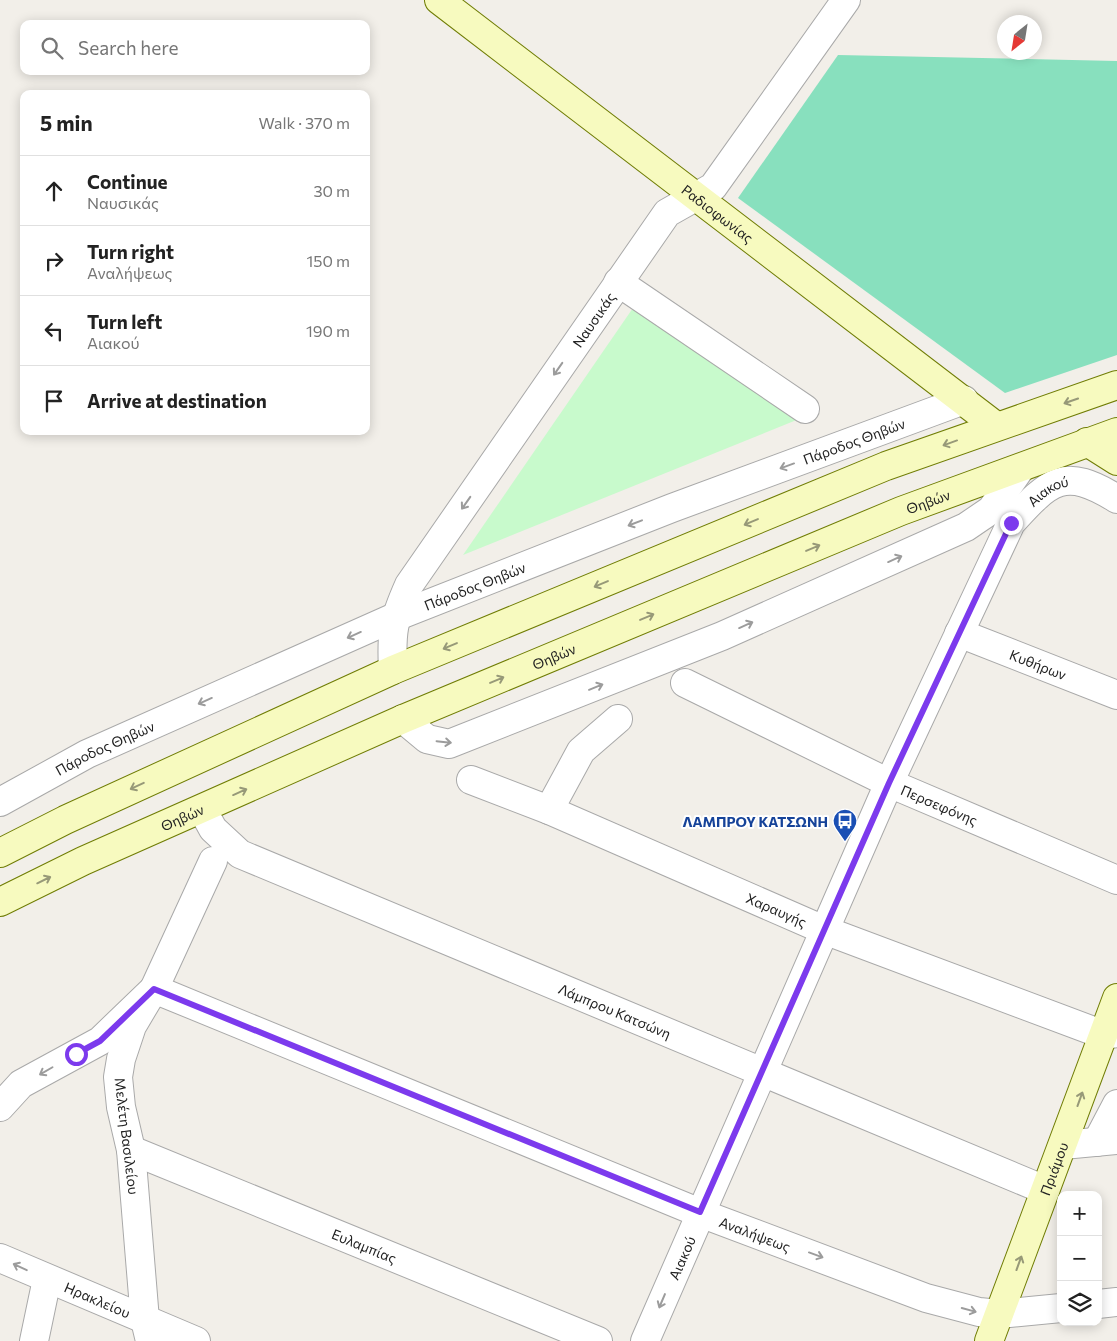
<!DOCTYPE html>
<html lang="en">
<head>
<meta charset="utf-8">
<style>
	:root { --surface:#fff; --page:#f6f6f6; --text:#222; --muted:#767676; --line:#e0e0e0 }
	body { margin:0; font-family:Commissioner,sans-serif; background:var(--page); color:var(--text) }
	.controls { position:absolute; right:15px; bottom:15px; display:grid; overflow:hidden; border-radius:10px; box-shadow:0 2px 12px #0003 }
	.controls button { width:45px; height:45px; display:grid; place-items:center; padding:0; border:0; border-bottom:1px solid var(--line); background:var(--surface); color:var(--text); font:25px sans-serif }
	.compass { position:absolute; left:997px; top:15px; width:45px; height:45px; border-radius:50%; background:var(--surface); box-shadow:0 2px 12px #0003; rotate:210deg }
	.stop { position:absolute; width:15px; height:15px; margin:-11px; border:4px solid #7c3aed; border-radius:50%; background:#fff }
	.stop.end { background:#7c3aed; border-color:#fff; box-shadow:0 1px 5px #0008 }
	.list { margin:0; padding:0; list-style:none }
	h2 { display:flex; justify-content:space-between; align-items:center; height:65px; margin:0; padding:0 20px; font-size:21px }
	h2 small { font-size:16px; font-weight:400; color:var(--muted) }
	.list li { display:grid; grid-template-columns:32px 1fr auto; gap:15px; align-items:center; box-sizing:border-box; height:70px; padding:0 20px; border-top:1px solid var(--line) }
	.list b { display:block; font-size:19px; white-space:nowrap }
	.list p { margin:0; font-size:16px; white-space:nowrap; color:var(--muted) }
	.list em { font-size:16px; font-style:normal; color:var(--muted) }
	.icon { flex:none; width:28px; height:28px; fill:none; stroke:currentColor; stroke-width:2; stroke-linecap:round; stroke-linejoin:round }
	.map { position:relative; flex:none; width:1117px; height:1341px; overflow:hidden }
	.search { position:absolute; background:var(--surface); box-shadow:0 2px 12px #0003; left:20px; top:20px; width:350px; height:55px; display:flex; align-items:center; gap:12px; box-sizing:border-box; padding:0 18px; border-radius:10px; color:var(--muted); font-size:19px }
	.panel { position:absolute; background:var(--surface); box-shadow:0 2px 12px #0003; left:20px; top:90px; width:350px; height:345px; border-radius:10px }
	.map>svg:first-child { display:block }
	.park { fill:#c8facc }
	.pitch { fill:#88e0be }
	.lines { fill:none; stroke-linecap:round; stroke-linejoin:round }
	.street-casing { stroke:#a9a9a9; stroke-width:30 }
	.secondary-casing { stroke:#707d05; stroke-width:30 }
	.street { stroke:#fff; stroke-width:28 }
	.secondary { stroke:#f7fabf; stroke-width:28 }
	.oneway { stroke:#9c9c9c }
	.oneway2 { stroke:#979978 }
	.route { stroke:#7c3aed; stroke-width:6 }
	.labels { text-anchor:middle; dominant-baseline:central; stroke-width:4; stroke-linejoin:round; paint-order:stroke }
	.street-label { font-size:14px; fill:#222; stroke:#fff }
	.transit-label { font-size:14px; font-weight:bold; fill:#164399; stroke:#fff; text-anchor:end }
</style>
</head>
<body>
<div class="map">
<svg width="1117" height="1341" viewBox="0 0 1117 1341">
	<rect width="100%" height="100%" fill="#f2efe9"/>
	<path class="park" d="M635,305l164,114 -336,136z"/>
	<path class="pitch" d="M838,55l279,6v294l-112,38 -267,-195z"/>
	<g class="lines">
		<defs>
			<g id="street">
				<path d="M618,282l187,127"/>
				<path id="s1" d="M959,633l158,62"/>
				<path id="s2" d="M393,670c-2,-38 0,-49 16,-85l258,-372 46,-26 133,-187"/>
				<path id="s3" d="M685,683l204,100 228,97"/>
				<path d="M403,719l24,20 22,5 273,-108 244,-109 25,-17 29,-41"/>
				<path id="s4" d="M471,780l78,30 275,120 280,105 13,-2"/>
				<path id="s5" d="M0,802l87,-48 308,-137 277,-109 292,-108"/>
				<path id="s6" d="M202,809l11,20 27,25 805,336"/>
				<path d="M549,810l32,-59 37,-32"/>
				<path id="s7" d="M0,1107l21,-23 79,-43 54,-52 546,224 226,85 53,14 20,2 62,-6"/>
				<path d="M1097,1142l20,-38"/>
				<path d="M1063,1145l54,-5"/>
				<path id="s8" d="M131,1150l467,191"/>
				<path id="s9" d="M0,1258l196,83"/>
				<path d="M1098,1304l19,-2"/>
				<path d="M34,1341l13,-62"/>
				<path d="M150,1341l-5,-21 -14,-170 -10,-43 -3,-30 3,-18 11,-33 22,-37 59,-128"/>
				<path id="s10" d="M645,1341l244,-558 122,-260c39,-43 53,-57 106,-24"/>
			</g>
			<g id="secondary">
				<path id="s11" d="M439,0l557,426"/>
				<path d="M1087,442l30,19"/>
				<path d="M0,853l65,-33 328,-150 493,-204 231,-81"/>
				<path id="s12" d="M0,902l83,-41 320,-142 498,-208 216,-79"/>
				<path id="s13" d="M989,1341l128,-343"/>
			</g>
		</defs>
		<use href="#street" class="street-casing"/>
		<use href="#secondary" class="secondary-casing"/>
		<use href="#street" class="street"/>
		<use href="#secondary" class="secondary"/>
	</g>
	<defs><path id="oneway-shaft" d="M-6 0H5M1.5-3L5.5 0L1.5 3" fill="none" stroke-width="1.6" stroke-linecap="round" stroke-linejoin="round" transform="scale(1.25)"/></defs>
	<g class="oneway">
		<use href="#oneway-shaft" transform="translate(558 369) rotate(125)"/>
		<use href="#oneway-shaft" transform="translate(787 466) rotate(160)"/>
		<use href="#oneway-shaft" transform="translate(466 503) rotate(125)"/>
		<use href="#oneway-shaft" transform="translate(635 523) rotate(159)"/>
		<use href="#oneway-shaft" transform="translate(895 559) rotate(-24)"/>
		<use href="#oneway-shaft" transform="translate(746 625) rotate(-24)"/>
		<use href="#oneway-shaft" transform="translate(354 635) rotate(156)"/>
		<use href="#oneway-shaft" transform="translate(596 687) rotate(-22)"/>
		<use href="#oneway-shaft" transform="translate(205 701) rotate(156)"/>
		<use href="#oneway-shaft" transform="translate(444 742) rotate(6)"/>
		<use href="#oneway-shaft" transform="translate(46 1071) rotate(150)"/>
		<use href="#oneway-shaft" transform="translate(816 1255) rotate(20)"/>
		<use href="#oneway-shaft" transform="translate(20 1267) rotate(-155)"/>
		<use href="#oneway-shaft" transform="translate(662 1301) rotate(113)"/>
		<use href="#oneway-shaft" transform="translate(969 1310) rotate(15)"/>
	</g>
	<g class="oneway2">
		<use href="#oneway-shaft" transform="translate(1071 401) rotate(161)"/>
		<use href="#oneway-shaft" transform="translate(950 443) rotate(160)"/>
		<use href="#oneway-shaft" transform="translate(751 522) rotate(157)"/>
		<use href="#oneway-shaft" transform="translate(813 548) rotate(-23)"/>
		<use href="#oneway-shaft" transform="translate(601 584) rotate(157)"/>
		<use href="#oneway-shaft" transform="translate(647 617) rotate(-23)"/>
		<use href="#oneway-shaft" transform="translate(450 646) rotate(157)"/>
		<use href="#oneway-shaft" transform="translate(497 680) rotate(-23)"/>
		<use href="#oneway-shaft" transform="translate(137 786) rotate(155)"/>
		<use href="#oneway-shaft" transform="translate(240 792) rotate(-24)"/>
		<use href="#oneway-shaft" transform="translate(44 880) rotate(-26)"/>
		<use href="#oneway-shaft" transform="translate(1080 1099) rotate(-70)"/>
		<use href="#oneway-shaft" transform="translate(1019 1263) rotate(-70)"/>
	</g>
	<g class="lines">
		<path class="route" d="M76,1054l24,-13 54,-52 546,223 189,-429 122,-260"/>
	</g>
	<defs>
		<symbol id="bus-pin" viewBox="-11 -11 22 30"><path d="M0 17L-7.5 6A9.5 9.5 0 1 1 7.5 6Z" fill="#1a4fb4" stroke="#fff"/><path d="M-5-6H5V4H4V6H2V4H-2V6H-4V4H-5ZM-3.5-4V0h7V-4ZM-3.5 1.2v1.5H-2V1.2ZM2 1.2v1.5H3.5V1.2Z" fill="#fff"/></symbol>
	</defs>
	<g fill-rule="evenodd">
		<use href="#bus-pin" x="831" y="807" width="28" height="38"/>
	</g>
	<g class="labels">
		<g class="street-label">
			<text stroke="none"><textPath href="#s11" startOffset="351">Ραδιοφωνίας</textPath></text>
			<text stroke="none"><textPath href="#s2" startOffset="411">Ναυσικάς</textPath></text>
			<text stroke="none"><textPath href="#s5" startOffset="928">Πάροδος Θηβών</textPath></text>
			<text stroke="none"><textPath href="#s10" startOffset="946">Αιακού</textPath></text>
			<text stroke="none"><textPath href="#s12" startOffset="1011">Θηβών</textPath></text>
			<text stroke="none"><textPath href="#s5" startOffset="522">Πάροδος Θηβών</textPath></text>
			<text stroke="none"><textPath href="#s12" startOffset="606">Θηβών</textPath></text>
			<text stroke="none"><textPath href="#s1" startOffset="85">Κυθήρων</textPath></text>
			<text stroke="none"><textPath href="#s5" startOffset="118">Πάροδος Θηβών</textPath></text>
			<text stroke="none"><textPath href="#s3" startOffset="282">Περσεφόνης</textPath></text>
			<text stroke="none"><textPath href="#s12" startOffset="201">Θηβών</textPath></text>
			<text stroke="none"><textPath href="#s4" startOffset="332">Χαραυγής</textPath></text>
			<text stroke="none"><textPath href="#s6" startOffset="466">Λάμπρου Κατσώνη</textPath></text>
			<text transform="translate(127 1136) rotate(83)">Μελέτη Βασιλείου</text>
			<text stroke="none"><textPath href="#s13" startOffset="184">Πριάμου</textPath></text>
			<text stroke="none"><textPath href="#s7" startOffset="845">Αναλήψεως</textPath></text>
			<text stroke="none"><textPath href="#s8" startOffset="252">Ευλαμπίας</textPath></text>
			<text stroke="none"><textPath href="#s10" startOffset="91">Αιακού</textPath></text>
			<text stroke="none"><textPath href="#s9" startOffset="106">Ηρακλείου</textPath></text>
		</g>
		<g class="transit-label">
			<text x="828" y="821">ΛΑΜΠΡΟΥ ΚΑΤΣΩΝΗ</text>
		</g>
	</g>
</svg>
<div class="controls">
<button>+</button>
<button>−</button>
<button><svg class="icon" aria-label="layers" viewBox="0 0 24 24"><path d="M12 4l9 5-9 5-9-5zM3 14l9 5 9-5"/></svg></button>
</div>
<svg class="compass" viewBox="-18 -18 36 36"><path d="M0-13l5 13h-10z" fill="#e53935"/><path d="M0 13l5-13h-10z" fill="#767676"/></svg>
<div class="stop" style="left:76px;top:1054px"></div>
<div class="stop end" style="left:1011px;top:523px"></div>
<div class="search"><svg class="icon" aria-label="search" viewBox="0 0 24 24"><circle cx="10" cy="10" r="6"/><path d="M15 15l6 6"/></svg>Search here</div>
<section class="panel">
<h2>5 min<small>Walk · 370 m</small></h2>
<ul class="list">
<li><svg class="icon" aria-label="ahead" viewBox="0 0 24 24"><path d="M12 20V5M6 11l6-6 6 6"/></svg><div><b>Continue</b><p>Ναυσικάς</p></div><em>30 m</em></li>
<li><svg class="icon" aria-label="right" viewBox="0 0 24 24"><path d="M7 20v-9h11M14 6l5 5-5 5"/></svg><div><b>Turn right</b><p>Αναλήψεως</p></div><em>150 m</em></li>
<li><svg class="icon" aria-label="left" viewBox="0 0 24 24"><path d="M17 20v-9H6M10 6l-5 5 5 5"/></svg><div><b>Turn left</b><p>Αιακού</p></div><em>190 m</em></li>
<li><svg class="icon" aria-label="arrive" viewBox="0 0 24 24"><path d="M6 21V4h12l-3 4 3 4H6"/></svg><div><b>Arrive at destination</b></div></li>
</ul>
</section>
</div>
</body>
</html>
